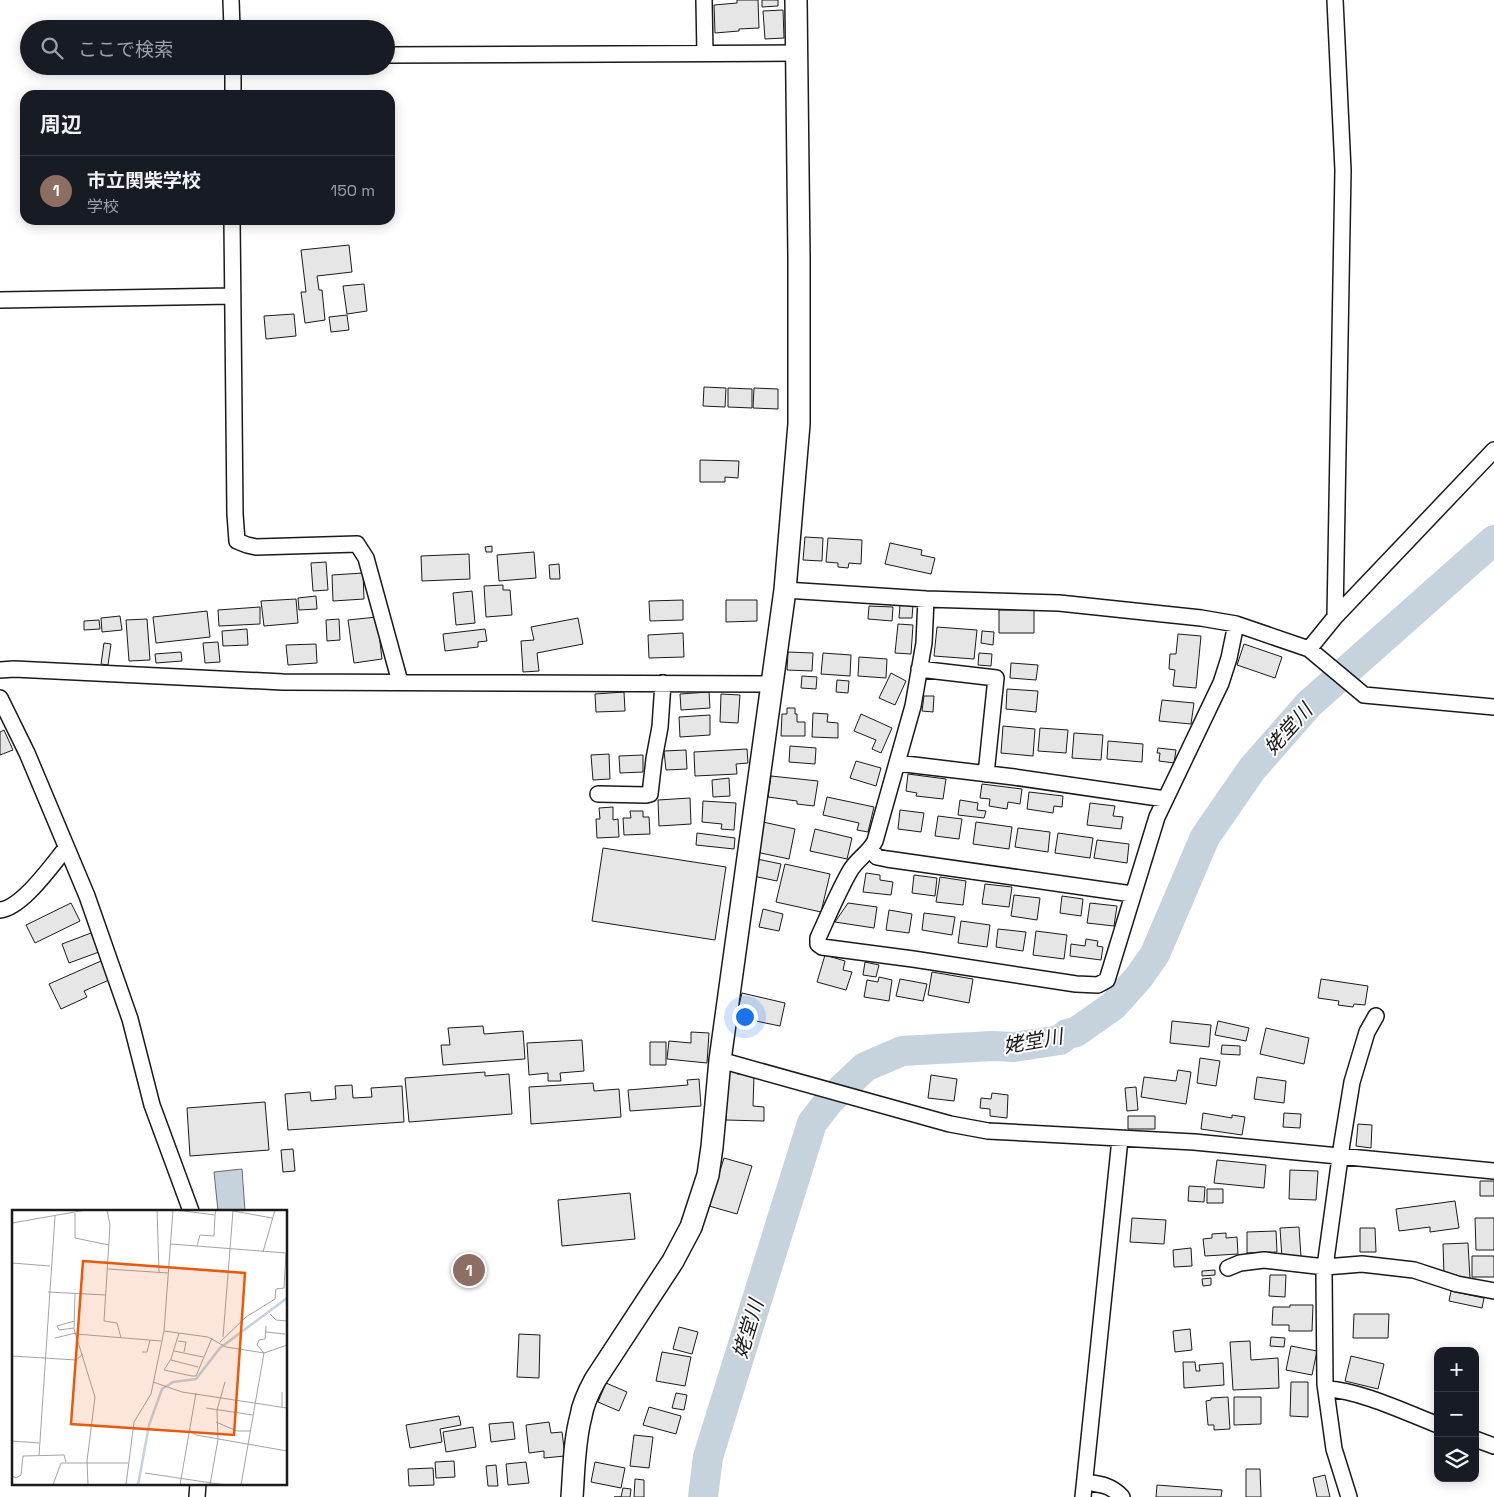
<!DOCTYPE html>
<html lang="ja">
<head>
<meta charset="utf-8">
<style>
	:root { --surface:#171b24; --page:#242831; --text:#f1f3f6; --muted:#9ea1a6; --line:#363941; --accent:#db2777 }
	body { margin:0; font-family:"Space Grotesk","Noto Sans JP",sans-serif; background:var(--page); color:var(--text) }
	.controls { position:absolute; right:15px; bottom:15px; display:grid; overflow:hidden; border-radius:10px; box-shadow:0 2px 12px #0003 }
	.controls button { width:45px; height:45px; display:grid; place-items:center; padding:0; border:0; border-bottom:1px solid var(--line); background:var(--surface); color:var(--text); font:25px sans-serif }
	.you { position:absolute; left:744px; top:1016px; width:18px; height:18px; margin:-12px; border:4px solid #fff; border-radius:50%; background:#1a73e8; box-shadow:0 0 0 8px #1a73e833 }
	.badge { display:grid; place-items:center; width:32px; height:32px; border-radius:50%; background:var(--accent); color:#fff; font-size:16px; font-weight:700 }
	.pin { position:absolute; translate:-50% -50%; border:2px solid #fff; box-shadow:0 1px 5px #0006 }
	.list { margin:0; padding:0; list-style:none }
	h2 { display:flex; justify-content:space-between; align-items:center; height:65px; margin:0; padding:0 20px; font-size:21px }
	h2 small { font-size:16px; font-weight:400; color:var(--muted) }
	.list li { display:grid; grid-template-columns:32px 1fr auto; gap:15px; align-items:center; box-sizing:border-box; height:70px; padding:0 20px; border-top:1px solid var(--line) }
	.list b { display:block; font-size:19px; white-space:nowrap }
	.list p { margin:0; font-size:16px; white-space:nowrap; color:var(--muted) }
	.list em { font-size:16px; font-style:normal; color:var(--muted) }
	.icon { flex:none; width:28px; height:28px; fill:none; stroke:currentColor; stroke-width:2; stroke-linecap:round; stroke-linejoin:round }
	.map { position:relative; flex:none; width:1494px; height:1497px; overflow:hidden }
	.search { position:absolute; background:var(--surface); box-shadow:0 2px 12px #0003; left:20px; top:20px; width:375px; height:55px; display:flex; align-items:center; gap:12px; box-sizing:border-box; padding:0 18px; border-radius:28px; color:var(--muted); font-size:19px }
	.panel { position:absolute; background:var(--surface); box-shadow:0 2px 12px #0003; left:20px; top:90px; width:375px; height:135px; border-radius:15px }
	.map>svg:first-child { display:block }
	.water { fill:#c6d2dc; stroke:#6a6a6a }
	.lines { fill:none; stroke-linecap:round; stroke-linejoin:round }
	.river { stroke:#c6d2dc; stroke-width:30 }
	.building { fill:#e6e6e6; stroke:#1a1a1a }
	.street-casing { stroke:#1a1a1a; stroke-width:18 }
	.secondary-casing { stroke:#1a1a1a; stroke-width:24 }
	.street { stroke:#fff; stroke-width:15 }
	.secondary { stroke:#fff; stroke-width:21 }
	.labels { text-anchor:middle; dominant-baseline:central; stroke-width:4; stroke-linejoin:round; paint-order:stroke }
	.water-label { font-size:20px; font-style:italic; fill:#1a1a1a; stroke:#fff }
	.inset-river { fill:none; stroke:#c6d2dc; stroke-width:2.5 }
	.inset-road { fill:none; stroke:#a3a3a3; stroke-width:1 }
	.view { fill:#e8590c; fill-opacity:0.15; stroke:#e8590c; stroke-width:2.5 }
	.inset-edge { fill:none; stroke:#1a1a1a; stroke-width:2.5 }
</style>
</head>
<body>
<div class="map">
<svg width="1494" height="1497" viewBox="0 0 1494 1497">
	<rect width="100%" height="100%" fill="#fff"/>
	<path class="water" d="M242,1169l3,42h-27l-4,-39z"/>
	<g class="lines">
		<path class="river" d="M703,1497l5,-40 104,-334 18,-23 35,-33 37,-16 90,-5 22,1 46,-7 7,-6 9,-2 37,-26 26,-29 16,-23 50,-117 47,-68 57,-65 185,-164"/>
	</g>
	<path class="building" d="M737,0h21l1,28 -20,1v2l-24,2 -1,-28 23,-2z
		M762,0h16v6l-16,1z
		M783,10l1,28 -19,1 -2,-28z
		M349,245l3,27 -35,4 2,14h3l3,30 -20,3 -4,-31h5l-5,-42z
		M364,284l3,27 -20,3 -4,-28z
		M294,314l2,22 -30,3 -2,-23z
		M347,315l2,15 -18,2 -2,-15z
		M704,387l22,1 -1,19 -22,-1z
		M728,388l24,1v19l-24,-1z
		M754,388l24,1v20l-25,-1z
		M700,460l39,1 -1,17 -13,-1v5h-25z
		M805,537l18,1 -1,23 -19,-1z
		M828,538l34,2 -1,24 -12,-1 -1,5 -10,-1v-4l-12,-1z
		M890,543l32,7 -1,5 14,3 -4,16 -46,-10z
		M492,546v6h-6l-1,-5z
		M534,552l2,26 -37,3 -2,-26z
		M469,554l1,25 -48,2 -1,-25z
		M326,562l2,28 -15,1 -2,-28z
		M559,564l1,15h-10l-1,-14z
		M363,573l1,26 -31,2 -1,-26z
		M503,585v5h7l2,25 -26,2 -2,-31z
		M472,591l3,32 -19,2 -3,-32z
		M316,596l1,13 -18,1 -1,-12z
		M296,599l2,24 -34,3 -3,-25z
		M683,600v20l-33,1 -1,-20z
		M726,600h31v21l-31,1z
		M900,605h13l-1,13h-13z
		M869,606l24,1 -1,14 -24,-2z
		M260,607v17l-41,2 -1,-16z
		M999,610h35v23h-35z
		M207,611l3,26 -54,6 -3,-26z
		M120,616l2,14 -20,2 -1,-14z
		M377,617l5,42 -28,4 -6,-43z
		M578,618l5,26 -46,9 2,18 -16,1 -2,-31 13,-1 -3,-13z
		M147,619l3,41 -21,1 -3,-41z
		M339,619l1,21 -13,1 -1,-21z
		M99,620l1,9 -16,1v-9z
		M898,624l15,1 -2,29 -16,-1z
		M937,627l40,3 -3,29 -40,-3z
		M247,629l1,16 -25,1 -1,-15z
		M485,629l2,12 -9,1v5l-33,4 -2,-17z
		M982,631l12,1 -1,13 -12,-2z
		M683,633l1,24 -35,1 -1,-23z
		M1178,634l23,2 -5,52 -23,-2 2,-16 -6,-1 1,-15h6z
		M218,642l2,20 -15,1 -2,-20z
		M104,643l7,1 -3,21 -7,-1z
		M316,644l1,19 -29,2 -2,-20z
		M1244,644l38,13 -7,21 -38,-13z
		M181,652l1,9 -26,2 -1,-9z
		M788,652l25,1 -1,18 -25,-1z
		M823,653l28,2 -1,21 -29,-2z
		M979,653l13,1 -1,12 -13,-1z
		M859,657l28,2 -1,19 -28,-2z
		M1011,663l27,2 -2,15 -26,-2z
		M891,673l15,8 -11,24 -16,-7z
		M802,676l15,1 -1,12 -15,-1z
		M837,680l12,1 -1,12 -12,-1z
		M1007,689l31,2 -2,21 -30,-3z
		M624,692l1,19 -29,1 -1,-18z
		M709,692l1,16 -29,2 -1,-16z
		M721,694l19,1 -2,28 -18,-1z
		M924,696h10l-1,16 -11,-1z
		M1162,700l32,3 -3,21 -32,-3z
		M787,708h8v6h2v8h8v14h-24l1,-22h5z
		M813,713l15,1 -1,8 11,1v15l-26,-1z
		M861,714l31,14 -11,25 -9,-4 4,-9 -22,-9z
		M710,715v20l-30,2 -1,-20z
		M1003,726l32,3 -2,27 -32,-3z
		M1040,728l28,2 -2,23 -28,-2z
		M4,730l9,20 -13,5v-23z
		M1074,733l29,2 -2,25 -29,-2z
		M1108,741l35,3 -1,18 -35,-3z
		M790,746l26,2 -1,16 -26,-2z
		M1158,748l18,2 -2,13 -15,-2 1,-8h-3z
		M747,749l1,14 -12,1 1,10 -42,2 -1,-24z
		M686,750l1,19 -21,1 -2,-19z
		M609,754l1,25 -17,1 -2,-25z
		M643,755v17l-23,1 -1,-17z
		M856,761l25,7 -5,18 -26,-8z
		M908,774l38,5 -3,20 -27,-3 1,-3 -11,-2z
		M771,776l47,5 -4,25 -17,-2v-3l-29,-4z
		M729,778l1,18 -17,1 -1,-17z
		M982,784l40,5 -2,15 -12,-2 -1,7 -18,-3 1,-7 -10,-1z
		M1029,792l34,4 -1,11 -8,-1 -1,7 -26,-4z
		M827,797l47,10 -6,25 -11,-2 2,-7 -36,-8z
		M690,798l1,26 -32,2 -1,-26z
		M960,800l18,3 -1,7 9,1 -2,7 -26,-3z
		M703,801l33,2 -2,27 -13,-1 1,-5 -20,-2z
		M1090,803l25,3 -2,10 10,1 -2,12 -34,-4z
		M613,807v13l5,-1 1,18 -22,1 -1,-19h4l-1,-11z
		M900,810l24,3 -3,19 -23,-3z
		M630,811h13v6h6l1,17 -26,1 -1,-17h8z
		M938,816l24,3 -3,20 -24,-3z
		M763,822l32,7 -6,30 -33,-7z
		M976,822l36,5 -3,22 -36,-5z
		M1018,828l32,4 -2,20 -33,-5z
		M815,829l37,9 -5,21 -37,-8z
		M697,833l38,5 -1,11 -38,-4z
		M1058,833l35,5 -3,20 -35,-5z
		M1097,840l32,4 -2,19 -33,-5z
		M603,848l123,19 -11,73 -123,-19z
		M757,859l24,5 -4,17 -24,-5z
		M785,864l45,10 -9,38 -45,-10z
		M866,873l14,2v5l13,2 -2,13 -28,-3z
		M914,875l23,3 -2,18 -23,-3z
		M940,877l26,4 -3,24 -27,-3z
		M985,884l27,3 -3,20 -27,-3z
		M1014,895l26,3 -3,22 -26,-4z
		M1062,896l21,3 -2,17 -21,-3z
		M71,903l9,18 -45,22 -9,-18z
		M848,903l29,4 -3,21 -39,-6z
		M1090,903l27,3 -3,20 -27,-3z
		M763,909l20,5 -4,17 -20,-4z
		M889,910l23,4 -3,19 -23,-3z
		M924,913l31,4 -3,18 -30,-5z
		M961,921l29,4 -3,22 -29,-4z
		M998,929l28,3 -3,19 -27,-4z
		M1036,931l31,4 -3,24 -31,-4z
		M91,933l8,19 -30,11 -7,-19z
		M1086,939l12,2 -1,5 6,1 -2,13 -31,-4 1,-12 14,2z
		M825,955l20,6 -2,9 9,2 -6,18 -29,-8z
		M101,961l8,19 -25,11 3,6 -26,12 -12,-25z
		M865,962l14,3 -3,12 -13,-2z
		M932,972l41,7 -4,24 -41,-8z
		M879,977l13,3 -3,21 -25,-4 3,-17 11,2z
		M900,979l27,5 -4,17 -27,-5z
		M1321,979l47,7 -3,19 -11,-1 -1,3 -15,-2 1,-4 -21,-3z
		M742,993l43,10 -5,23 -44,-9z
		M1172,1021l39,4 -2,22 -39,-4z
		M1218,1021l31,7 -3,13 -31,-6z
		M483,1026l1,8 39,-3 2,28 -82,6 -2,-20h9l-2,-17z
		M1266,1028l43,10 -5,26 -44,-10z
		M691,1032l18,1 -2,30 -40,-4 2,-18 22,2z
		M582,1040l2,31 -24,2 1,8h-13v-8l-19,2 -2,-32z
		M650,1042h16v23h-16z
		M1222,1045l18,1v9l-19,-1z
		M1200,1058l20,3 -4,25 -19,-3z
		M1178,1070l13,2 -5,32 -45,-7 3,-20 32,4z
		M727,1071l11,1 -1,2 17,1 -1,31 11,1v14l-38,-1z
		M485,1072v4l24,-2 3,40 -103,8 -4,-44z
		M931,1075l26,4 -3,22 -26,-3z
		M1257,1077l29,4 -2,22 -30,-4z
		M699,1079l2,27 -71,5 -2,-21 60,-5 -1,-5z
		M593,1083l1,8 25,-2 2,28 -90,7 -2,-37z
		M352,1085l1,13 19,-1 -1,-9 31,-2 2,36 -116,8 -3,-36 25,-2 1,9 25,-2 -1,-13z
		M1136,1087l2,23 -11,1 -2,-23z
		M992,1093l16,2 -1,23 -17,-2v-7l-10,-1 1,-10 10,1z
		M265,1102l4,48 -79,6 -3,-48z
		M1203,1113l29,5v-3l13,2 -3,18 -41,-6z
		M1284,1113l17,1 -1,14 -17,-1z
		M1128,1116h27v13h-27z
		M1358,1124l14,1 -1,23 -15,-2z
		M293,1149l2,22 -12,1 -2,-22z
		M724,1158l28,8 -15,48 -28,-8z
		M1217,1160l49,5 -2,23 -50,-5z
		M1290,1170l28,1 -2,29 -27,-1z
		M1480,1181h14v15h-14z
		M1189,1186l16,1 -1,15 -16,-1z
		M1207,1189h16v14h-16z
		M630,1193l5,46 -73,7 -4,-46z
		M1455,1201l4,27 -29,4v-5l-31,4 -3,-22z
		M1132,1218l34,2 -2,24 -34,-2z
		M1475,1218h19v32h-18z
		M1299,1227l2,30 -19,1 -2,-30z
		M1360,1228h15l1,24h-16z
		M1276,1231l1,21 -30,1v-21z
		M1226,1233v5l11,-1 1,17 -33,2 -2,-17 9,-1v-4z
		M1468,1243l2,36h-12l-1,-4h-13l-1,-31z
		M1191,1248l1,18 -18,1 -1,-17z
		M1472,1256h22v21h-22z
		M1215,1270v5l-13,1v-5z
		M1270,1275h16l-1,22 -16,-1z
		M1211,1278v7l-8,1 -1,-7z
		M1451,1291l33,7 -2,10 -33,-7z
		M1290,1305h23l-1,26h-23v-6h-17l1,-18h17z
		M1354,1314h35l-1,24h-35z
		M679,1327l19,5 -6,22 -19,-5z
		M1190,1329l2,21 -17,2 -2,-21z
		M519,1334l21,1 -1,43 -22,-1z
		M1271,1337l14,1 -1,9 -14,-1z
		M1250,1341l1,19 27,-2 1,30 -46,2 -3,-48z
		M1291,1346l26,5 -5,24 -26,-5z
		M662,1352l29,5 -6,29 -29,-5z
		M1351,1356l33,8 -6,25 -33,-8z
		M1183,1362h12l1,9h4l-1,-6 24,-2 1,22 -40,3z
		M1291,1382h17v35l-18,-1z
		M606,1383l21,9 -8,19 -21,-9z
		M676,1393l11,2 -3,15 -12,-2z
		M1228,1397l2,32 -16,1v-5h-6l-2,-24 5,-1v-2z
		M1234,1397h27v27l-27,1z
		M649,1407l32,9 -5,18 -33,-9z
		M459,1416l2,9 -21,4 2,13 -32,6 -4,-23z
		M513,1422l2,17 -24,3 -2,-18z
		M549,1422l2,11 11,-1 3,24 -21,2v-7l-15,2 -3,-28z
		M473,1427l3,20 -30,5 -3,-20z
		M634,1435l19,2 -4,31 -19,-2z
		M454,1461l1,16 -19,1 -1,-16z
		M526,1462l3,21 -21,2 -2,-21z
		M595,1462l30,6 -4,20 -30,-6z
		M496,1465l2,21h-10l-2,-20z
		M433,1468l1,17 -25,1 -1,-17z
		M1246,1469h14l1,28h-15z
		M1325,1475l5,22h-13l-4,-19z
		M635,1479l9,1v17h-10z
		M1157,1485l65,5 -1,7h-65z
		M623,1488l8,1 -1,8h-16h7z"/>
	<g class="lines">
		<defs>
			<path id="street" d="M231,0l1,29
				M704,0l1,54
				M386,55l410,-2
				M233,95v-29
				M232,220l3,294 2,27 10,4 9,2 101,-3 9,14 34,124
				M0,300l232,-4
				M785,590l141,9 133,4 142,15 35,6 73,25 55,46 130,12
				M926,599l-2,44 -11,63 -38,135c-6,12 -18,18 -25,30 -12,21 -22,45 -32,67v6l4,3 91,12 163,25 22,1 9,-5 50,-163 64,-134 8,-25 7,-34
				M1335,617l8,-447 -8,-170
				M1309,649l26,-32 159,-167
				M919,669l77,9 -10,96
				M0,670l14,-1 269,13 490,2
				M0,698l27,55 60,143 43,123 22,86 39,106
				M897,763l117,14 151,22
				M598,794l48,1 4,-1 4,-35 6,-32 3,-44
				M871,850l6,7 10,2 245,35
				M0,910c22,-2 52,-45 66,-62
				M720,1060l230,64 38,7 206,11 300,29
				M1228,1268l12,-5 24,-3 61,7 37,-3 52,6 43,14 37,7
				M1326,1389c33,1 79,23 112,36
				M1475,1439l19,7
				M1085,1482c15,2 26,3 37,15
				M197,1497l1,-14
				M1083,1497l37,-358
				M1349,1497l-15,-48 -9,-65 -1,-110 18,-131 10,-61 15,-50 9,-16"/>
			<path id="secondary" d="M572,1497c2,-27 2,-55 9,-81 2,-13 8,-25 14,-36l78,-119 18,-34 17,-52 4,-28 8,-87 65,-470 14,-166v-167l-3,-257"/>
		</defs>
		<use href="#street" class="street-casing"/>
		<use href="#secondary" class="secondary-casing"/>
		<use href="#street" class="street"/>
		<use href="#secondary" class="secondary"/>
	</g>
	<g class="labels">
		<g class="water-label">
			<text transform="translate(1288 729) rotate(-48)">姥堂川</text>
			<text transform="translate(1033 1041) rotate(-10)">姥堂川</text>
			<text transform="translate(748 1329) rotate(-73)">姥堂川</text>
		</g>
	</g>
	<g transform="translate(12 1210)">
		<rect width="275" height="275" fill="#fff"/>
		<path class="inset-river" d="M126,275l11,-60 13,-36 11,-7 23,-3 24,-31 67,-50"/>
		<path class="inset-road" d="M95,0l3,15 -6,96 13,2 4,15M145,0l2,62M164,0l39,5 1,-5M216,0l44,8M63,3v25l34,7M0,13l74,-13M159,34l115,9 -2,35 -8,1 -1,10 -29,18 -26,25M185,36l3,-11 14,1 1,-21M251,42l12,-42M0,53l38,3M96,59l60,4M36,82l58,3M63,84l-1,35 21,68 -8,64 1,24M258,104l6,6 11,1M62,111l-17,5 2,4 15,-2M152,121l44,6 18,10 38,6 23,-8M254,122l19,2M167,123l-8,26 -7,11 28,6h4l16,-38M64,124l85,7M211,127l10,-126M43,128l21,-5M166,131l8,1 -2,10M162,141l29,6M130,142h5l3,-12M0,146l64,4 7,-6M159,150l27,7M141,172l29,10 105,16M270,182v16M194,198l47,7M204,212l21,9h13M177,220l7,5 91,16M0,231l27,2M27,246l16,-240M133,263l80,12M0,266l4,2 5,-3 2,-19 41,-1 2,7M41,275l8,-22h67M114,275l8,-63 17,-28 13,-63 9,-121M168,275l16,-92M198,275l8,-46 -1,-29 8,-28M229,275l23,-132 -7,-8 2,-5 6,-1 1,-13"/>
		<path class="view" d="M71,51l162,12 -11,162 -163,-11z"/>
		<rect width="275" height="275" class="inset-edge"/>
	</g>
</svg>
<div class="controls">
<button>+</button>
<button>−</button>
<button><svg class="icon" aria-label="layers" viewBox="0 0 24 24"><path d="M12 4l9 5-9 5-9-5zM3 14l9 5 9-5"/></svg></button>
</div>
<div class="you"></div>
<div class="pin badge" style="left:469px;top:1270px;background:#8d6e63">1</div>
<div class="search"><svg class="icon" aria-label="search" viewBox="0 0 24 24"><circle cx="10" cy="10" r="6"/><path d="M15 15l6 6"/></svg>ここで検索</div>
<section class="panel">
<h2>周辺<small></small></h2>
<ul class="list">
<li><span class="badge" style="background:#8d6e63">1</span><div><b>市立関柴学校</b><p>学校</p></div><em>150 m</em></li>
</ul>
</section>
</div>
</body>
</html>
